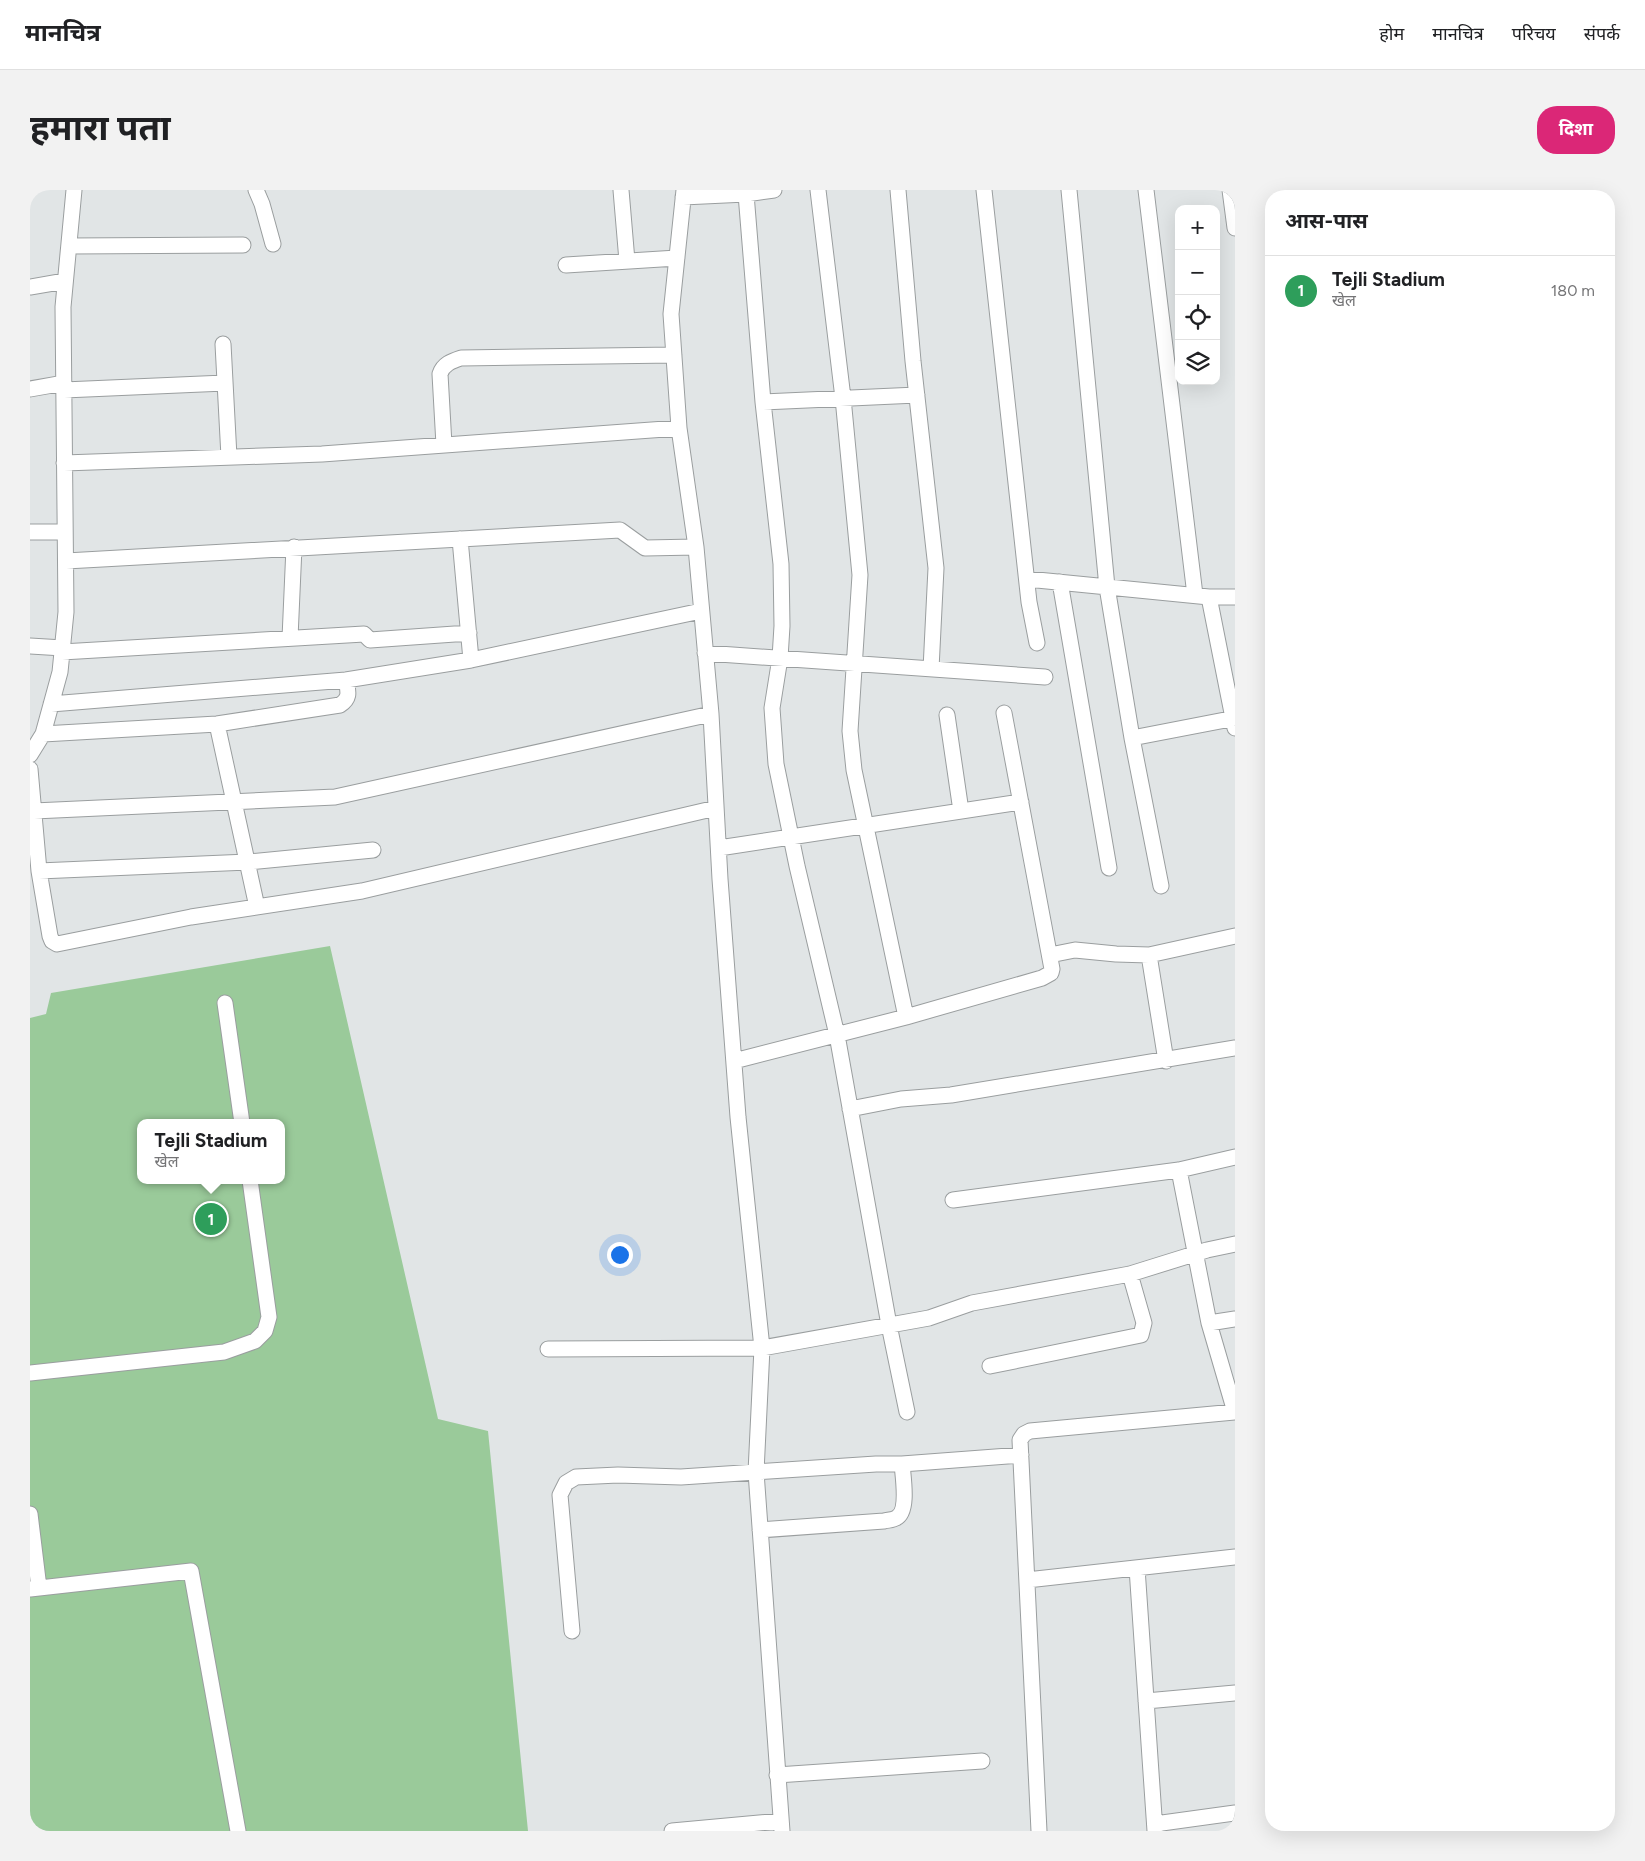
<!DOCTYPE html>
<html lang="hi">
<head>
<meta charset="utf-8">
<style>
	:root { --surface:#fff; --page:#f2f2f2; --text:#202124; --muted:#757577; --line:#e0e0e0; --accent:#db2777 }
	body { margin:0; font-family:Figtree,"Noto Sans Devanagari",sans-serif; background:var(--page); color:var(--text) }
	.controls { position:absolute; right:15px; top:15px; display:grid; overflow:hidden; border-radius:10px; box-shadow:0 5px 20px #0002 }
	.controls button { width:45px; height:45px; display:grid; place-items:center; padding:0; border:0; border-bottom:1px solid var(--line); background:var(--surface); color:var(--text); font:25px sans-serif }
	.you { position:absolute; left:589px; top:1064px; width:18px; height:18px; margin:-12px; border:4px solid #fff; border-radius:50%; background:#1a73e8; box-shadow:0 0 0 8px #1a73e833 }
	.badge { display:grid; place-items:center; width:32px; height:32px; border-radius:50%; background:var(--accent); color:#fff; font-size:16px; font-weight:700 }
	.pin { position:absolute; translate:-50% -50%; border:2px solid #fff; box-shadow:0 1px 5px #0006 }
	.popup { position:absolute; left:107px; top:929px; width:148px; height:65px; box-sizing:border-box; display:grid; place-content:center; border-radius:10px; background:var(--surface); filter:drop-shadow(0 1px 4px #0005); font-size:16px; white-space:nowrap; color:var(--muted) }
	.popup b { font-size:19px; color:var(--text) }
	.popup::after { content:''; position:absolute; left:50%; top:100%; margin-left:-10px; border:10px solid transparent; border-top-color:var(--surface) }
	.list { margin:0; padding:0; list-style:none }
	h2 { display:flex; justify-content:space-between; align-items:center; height:65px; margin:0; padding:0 20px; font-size:21px }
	h2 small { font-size:16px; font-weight:400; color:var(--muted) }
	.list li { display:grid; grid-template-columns:32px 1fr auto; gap:15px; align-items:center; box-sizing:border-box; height:70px; padding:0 20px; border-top:1px solid var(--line) }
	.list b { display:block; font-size:19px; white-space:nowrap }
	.list p { margin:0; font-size:16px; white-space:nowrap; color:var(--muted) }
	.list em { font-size:16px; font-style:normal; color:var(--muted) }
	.icon { flex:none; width:28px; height:28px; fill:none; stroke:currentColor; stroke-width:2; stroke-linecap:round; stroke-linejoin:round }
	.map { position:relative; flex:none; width:1205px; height:1641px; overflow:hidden; border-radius:20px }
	header { display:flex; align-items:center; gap:30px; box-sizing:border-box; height:70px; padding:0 25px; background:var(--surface); border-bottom:1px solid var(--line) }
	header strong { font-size:24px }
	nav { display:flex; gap:28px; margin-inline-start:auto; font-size:18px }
	.intro { display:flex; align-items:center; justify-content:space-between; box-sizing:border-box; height:120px; padding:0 30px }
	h1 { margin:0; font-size:35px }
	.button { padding:12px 22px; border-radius:20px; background:var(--accent); color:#fff; font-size:18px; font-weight:700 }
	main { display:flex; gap:30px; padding:0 30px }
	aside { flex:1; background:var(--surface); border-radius:20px; box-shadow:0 5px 20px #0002 }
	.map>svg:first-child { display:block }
	.green { fill:#9aca9a; fill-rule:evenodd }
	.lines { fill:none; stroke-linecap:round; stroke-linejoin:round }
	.minor-casing { stroke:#9a9e9f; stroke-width:17 }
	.minor { stroke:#fff; stroke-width:15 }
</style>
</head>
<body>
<header>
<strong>मानचित्र</strong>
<nav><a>होम</a><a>मानचित्र</a><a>परिचय</a><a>संपर्क</a></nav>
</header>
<div class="intro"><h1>हमारा पता</h1><a class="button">दिशा</a></div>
<main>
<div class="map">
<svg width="1205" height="1641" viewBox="0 0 1205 1641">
	<rect width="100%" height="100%" fill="#e1e5e6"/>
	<path class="green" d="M300,756l108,473 50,12 40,400h-498v-813l16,-4 5,-21zM111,933h140v57h-140z"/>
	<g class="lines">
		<defs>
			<path id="minor" d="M226,0l6,14 11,40
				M591,0l6,71
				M654,0l-13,124 8,114 17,119 15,167 9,165 18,238 24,231 -6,124 26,359
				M788,0l25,208 17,177 -10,156 4,39 52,247
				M868,0l15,171 23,207 -5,101
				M954,0l45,412 8,41
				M1039,0l38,397 25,151 29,148
				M1116,0l49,405
				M1200,0l5,38
				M716,4l17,208 18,162 1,62 -2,32 -8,50 4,56 21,102 40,169 52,290 18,87
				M653,7l63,-3 28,-4
				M39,56l174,-1
				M536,75l111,-7
				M0,97l35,-6
				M193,154l6,113
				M0,199l34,-6
				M34,200l161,-7
				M733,212l154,-7
				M414,255l-4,-71c3,-10 12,-13 21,-16l213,-3
				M34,273l258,-9 357,-26
				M0,342h35
				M430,349l11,121
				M36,371l554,-31 25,18 51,-1
				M997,389l182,18h26
				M1030,392l49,286
				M1179,407l26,131
				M260,448l4,-91
				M0,456l33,2
				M32,462l302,-18 6,6 99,-7
				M675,463l340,24
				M21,514l295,-24 125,-20 230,-49
				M917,525l14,96
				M187,534l40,183
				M13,544l174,-10 123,-19c11,-7 8,-14 6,-25
				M1102,548l103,-20
				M0,565l13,-21 17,-62 6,-60 -3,-305 11,-117
				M0,579l9,102 11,65 2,5 5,3 134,-27 171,-26 354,-83
				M4,621l301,-14 376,-83
				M689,658l302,-46
				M9,681l209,-9 125,-12
				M1020,765l25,-5 41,4 33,1 86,-19
				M1119,765l17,106
				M195,813l17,120
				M704,871l172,-44 136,-39 9,-5 1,-4 -48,-256
				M820,919l51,-10 50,-4 284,-47
				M1149,980l30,153 26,89
				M923,1010l226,-30 56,-13
				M1179,1133l26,-4
				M518,1159l214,-1 167,-30 43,-15 158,-29 77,-24 28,-6
				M960,1176l151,-31 3,-12 -14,-49
				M0,1183l194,-21 31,-11 10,-10 4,-14 -19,-137
				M0,1324l9,74
				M730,1340l124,-9c4,-1 9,-1 12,-3 13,-6 7,-41 6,-54
				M1107,1378l18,263
				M997,1390l208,-23
				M0,1399l161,-18 47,260
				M542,1441l-12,-136 6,-12 10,-6 42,-2 63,2 195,-13h26l119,-9
				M1116,1511l89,-8
				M747,1585l205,-14
				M1125,1634l80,-11
				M642,1641l109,-10
				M1009,1641l-19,-391 4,-6 6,-3 205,-19"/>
		</defs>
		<use href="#minor" class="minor-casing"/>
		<use href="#minor" class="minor"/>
	</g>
</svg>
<div class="controls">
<button>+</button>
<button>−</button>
<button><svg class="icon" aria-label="locate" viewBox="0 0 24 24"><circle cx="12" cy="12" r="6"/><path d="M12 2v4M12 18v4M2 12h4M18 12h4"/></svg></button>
<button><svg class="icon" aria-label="layers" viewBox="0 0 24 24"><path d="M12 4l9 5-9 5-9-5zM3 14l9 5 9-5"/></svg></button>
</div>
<div class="you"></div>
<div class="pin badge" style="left:181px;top:1029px;background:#2e9e5b">1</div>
<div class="popup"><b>Tejli Stadium</b>खेल</div>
</div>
<aside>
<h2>आस-पास<small></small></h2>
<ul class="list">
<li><span class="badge" style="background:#2e9e5b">1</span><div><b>Tejli Stadium</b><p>खेल</p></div><em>180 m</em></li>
</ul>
</aside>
</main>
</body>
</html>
